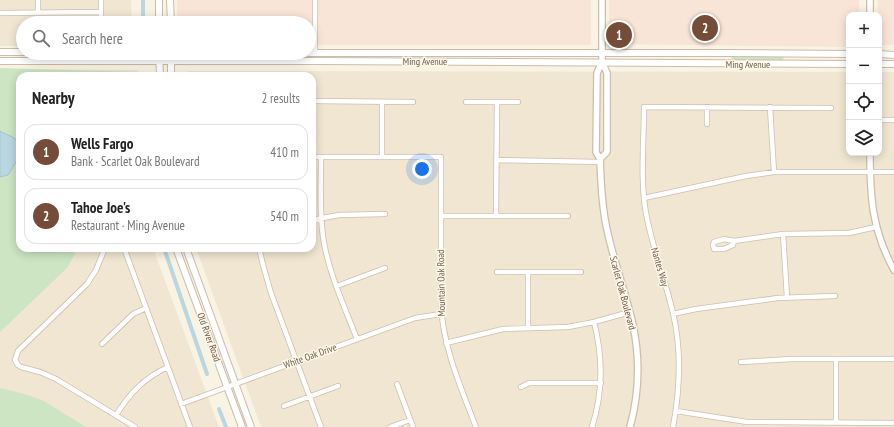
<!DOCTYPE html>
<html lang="en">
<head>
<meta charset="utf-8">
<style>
	:root { --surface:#fff; --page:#f2f2f2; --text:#222; --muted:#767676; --line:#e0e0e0; --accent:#744c38 }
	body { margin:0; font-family:"PT Sans Narrow",sans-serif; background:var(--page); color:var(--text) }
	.controls { position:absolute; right:12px; top:12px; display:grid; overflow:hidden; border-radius:8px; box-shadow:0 2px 10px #0003 }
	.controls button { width:36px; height:36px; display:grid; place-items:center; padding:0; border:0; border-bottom:1px solid var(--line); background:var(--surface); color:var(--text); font:20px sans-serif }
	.you { position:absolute; left:422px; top:169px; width:14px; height:14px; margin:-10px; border:3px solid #fff; border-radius:50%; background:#1a73e8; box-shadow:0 0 0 6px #1a73e833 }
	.badge { display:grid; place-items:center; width:26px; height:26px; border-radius:50%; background:var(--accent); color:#fff; font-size:13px; font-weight:700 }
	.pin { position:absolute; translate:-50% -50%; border:2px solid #fff; box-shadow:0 1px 4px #0006 }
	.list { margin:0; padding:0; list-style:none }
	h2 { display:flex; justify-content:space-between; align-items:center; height:52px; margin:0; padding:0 16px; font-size:17px }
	h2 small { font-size:13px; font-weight:400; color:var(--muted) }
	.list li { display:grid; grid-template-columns:26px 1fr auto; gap:12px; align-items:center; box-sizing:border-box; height:56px; margin:0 8px 8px; padding:0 8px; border:1px solid var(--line); border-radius:12px }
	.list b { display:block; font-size:15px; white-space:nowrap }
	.list p { margin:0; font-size:13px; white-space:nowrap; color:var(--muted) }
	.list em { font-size:13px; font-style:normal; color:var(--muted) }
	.icon { flex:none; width:22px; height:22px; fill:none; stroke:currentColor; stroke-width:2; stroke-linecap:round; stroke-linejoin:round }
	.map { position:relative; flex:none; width:894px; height:427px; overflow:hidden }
	.search { position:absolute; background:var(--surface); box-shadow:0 2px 10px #0003; left:16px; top:16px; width:300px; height:44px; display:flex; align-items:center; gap:10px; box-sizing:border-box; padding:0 14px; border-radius:22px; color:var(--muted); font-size:15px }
	.panel { position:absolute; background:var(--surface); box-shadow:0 2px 10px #0003; left:16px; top:72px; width:300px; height:180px; border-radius:12px }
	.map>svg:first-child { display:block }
	.residential { fill:#f0e6d2 }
	.commercial { fill:#f9e5d8 }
	.green { fill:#cde5c3 }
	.water { fill:#bad7e1; stroke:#a1c5d1 }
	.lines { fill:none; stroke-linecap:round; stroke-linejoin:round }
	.canal { stroke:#bad7e1; stroke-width:4 }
	.minor-casing { stroke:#ccbeae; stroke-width:6 }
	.tertiary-casing { stroke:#ccbeae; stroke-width:8 }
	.secondary-casing { stroke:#ccbcaa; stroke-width:8 }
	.minor { stroke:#fff; stroke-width:4.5 }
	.tertiary { stroke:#fff; stroke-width:5.5 }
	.secondary { stroke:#fff; stroke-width:6 }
	.labels { text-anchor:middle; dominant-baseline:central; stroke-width:3; stroke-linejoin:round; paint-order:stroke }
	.street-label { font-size:10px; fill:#6f5c4c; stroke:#fdf7e9 }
</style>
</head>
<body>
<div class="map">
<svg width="894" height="427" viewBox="0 0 894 427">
	<rect width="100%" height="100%" fill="#f9f3e3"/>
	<path class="residential" d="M0,0h131l1,23h-109v23h-23z
		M0,69l138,1v6h-118v172h133l66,179h-219z
		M188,71l661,1v81h30v-81h15v355h-633l-65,-179h116v-172h-128z"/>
	<path class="commercial" d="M177,0h414v44l-2,1h-280v-22h-132z
		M609,0h250v15h-10v32l-237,-3 -3,-1z
		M878,0h16v45h-12l-3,-2z"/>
	<path class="green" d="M732,57h52l-1,2 1,2h-47l-6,-2z
		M0,68l138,4v4h-118v172h58l-11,20 -67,64z
		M0,388l24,6 18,6 44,27h-86z"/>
	<path class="water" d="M0,131c4,3 10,4 14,7 13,9 0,28 -6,37l-8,2z"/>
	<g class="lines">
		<path class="canal" d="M143,0v23
			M164,248l43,126
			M219,409l7,18"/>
		<defs>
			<path id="minor" d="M38,0v13
				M101,0v23
				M0,13l101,-1
				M315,53v-53
				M312,101l101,1
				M466,102h52
				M770,107l4,65
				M879,120h15
				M707,124v-17
				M312,157h129v148c2,42 20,83 35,122
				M321,157c0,28 -2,58 3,86 6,33 21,65 33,96
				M382,157v-55
				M496,160l105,2
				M644,198l102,-22 28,-4h120
				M441,216h127
				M496,216l1,-114
				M312,220l27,-5 46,-1
				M783,234l4,63
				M734,241l-1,4 -9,4h-10l-1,-4 1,-3 10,-3 10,2 49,-7 66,-1 27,-6
				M105,248l-9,22 -9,14 -69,67 -3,9 3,5 3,2 19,5 16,7 79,48
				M124,248l66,179
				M227,248h3
				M259,248l4,17 8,28 50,134
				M497,272h84
				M337,286l48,-18
				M673,314l23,-5 82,-11 57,-2
				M528,328v-56
				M446,343l57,-14 65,-2 26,-5 36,-10
				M102,344l31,-30 13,-6
				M836,359v64
				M741,362l51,-3h102
				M397,384l16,43
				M521,387l8,-4h72
				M181,404l234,-86 26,-4
				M284,406l54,-20
				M676,411l71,11 147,1
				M116,415c14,-22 28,-37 52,-48
				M390,427l20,-7
				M592,427c11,-34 11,-70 2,-105
				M673,427c7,-38 9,-76 0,-114 -8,-34 -21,-66 -27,-100 -6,-32 -2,-73 -2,-106l187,1"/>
			<path id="tertiary" d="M870,0v15
				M602,62l-5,11 -1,79 4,7c1,25 2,50 8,75 7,31 18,60 25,91 7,33 6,69 -3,102
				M870,153c0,44 2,77 24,117
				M600,159l7,-7v-79l-5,-11v-62"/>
			<path id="secondary" d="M159,0v23
				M170,0l1,23
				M0,52h23
				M159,53l1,23
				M171,53v23
				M309,53h417l123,1
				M879,54l15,1
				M0,61h315l534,3
				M879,64h15
				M176,248l66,179
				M186,248l65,179"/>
		</defs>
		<use href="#minor" class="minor-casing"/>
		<use href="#tertiary" class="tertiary-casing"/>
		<use href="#secondary" class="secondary-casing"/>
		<use href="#minor" class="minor"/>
		<use href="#tertiary" class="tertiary"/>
		<use href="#secondary" class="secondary"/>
	</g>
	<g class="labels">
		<g class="street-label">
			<text x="425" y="61">Ming Avenue</text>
			<text x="748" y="64">Ming Avenue</text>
			<text transform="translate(660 267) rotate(74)">Nantes Way</text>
			<text transform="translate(441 283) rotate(-91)">Mountain Oak Road</text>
			<text transform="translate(623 293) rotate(75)">Scarlet Oak Boulevard</text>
			<text transform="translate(209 337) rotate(70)">Old River Road</text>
			<text transform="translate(310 356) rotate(-20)">White Oak Drive</text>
		</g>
	</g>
</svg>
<div class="controls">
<button>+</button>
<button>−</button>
<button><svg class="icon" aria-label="locate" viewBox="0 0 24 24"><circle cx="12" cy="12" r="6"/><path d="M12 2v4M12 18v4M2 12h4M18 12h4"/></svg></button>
<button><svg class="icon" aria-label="layers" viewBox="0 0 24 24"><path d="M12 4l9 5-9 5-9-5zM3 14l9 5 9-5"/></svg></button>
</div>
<div class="you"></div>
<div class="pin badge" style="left:619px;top:35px">1</div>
<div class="pin badge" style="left:705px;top:28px">2</div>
<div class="search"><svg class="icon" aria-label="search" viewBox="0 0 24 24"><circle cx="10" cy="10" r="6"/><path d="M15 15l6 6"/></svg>Search here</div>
<section class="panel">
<h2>Nearby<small>2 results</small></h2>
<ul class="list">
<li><span class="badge">1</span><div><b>Wells Fargo</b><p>Bank · Scarlet Oak Boulevard</p></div><em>410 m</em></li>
<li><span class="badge">2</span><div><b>Tahoe Joe's</b><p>Restaurant · Ming Avenue</p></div><em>540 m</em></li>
</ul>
</section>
</div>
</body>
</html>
